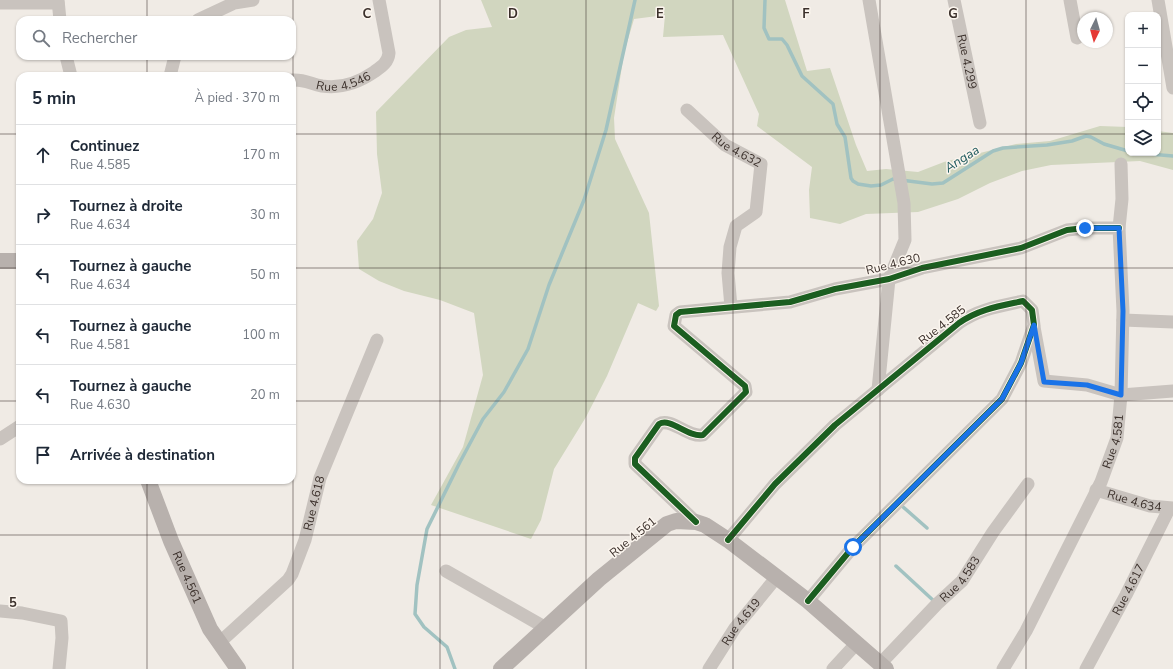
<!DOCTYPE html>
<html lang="fr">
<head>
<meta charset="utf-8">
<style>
	:root { --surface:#fff; --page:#f6f6f7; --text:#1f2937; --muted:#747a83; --line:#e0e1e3 }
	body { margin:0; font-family:"Nunito Sans",sans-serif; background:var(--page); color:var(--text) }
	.controls { position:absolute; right:12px; top:12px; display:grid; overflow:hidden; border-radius:8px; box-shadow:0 1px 3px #0004 }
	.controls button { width:36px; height:36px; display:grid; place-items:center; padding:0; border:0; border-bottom:1px solid var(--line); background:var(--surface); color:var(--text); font:20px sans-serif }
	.compass { position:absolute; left:1077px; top:12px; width:36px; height:36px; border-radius:50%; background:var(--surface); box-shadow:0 1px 3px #0004; rotate:185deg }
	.stop { position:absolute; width:12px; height:12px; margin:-9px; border:3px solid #1a73e8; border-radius:50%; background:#fff }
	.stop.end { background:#1a73e8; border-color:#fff; box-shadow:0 1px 4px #0008 }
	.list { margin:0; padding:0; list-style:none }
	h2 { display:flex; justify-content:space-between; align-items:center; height:52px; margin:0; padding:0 16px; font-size:17px }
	h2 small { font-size:13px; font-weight:400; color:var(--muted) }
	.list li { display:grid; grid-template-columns:26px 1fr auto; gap:12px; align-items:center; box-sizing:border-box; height:60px; padding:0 16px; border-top:1px solid var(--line) }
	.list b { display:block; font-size:15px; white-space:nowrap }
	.list p { margin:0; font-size:13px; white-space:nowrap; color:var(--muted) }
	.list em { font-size:13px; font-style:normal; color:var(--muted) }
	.icon { flex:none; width:22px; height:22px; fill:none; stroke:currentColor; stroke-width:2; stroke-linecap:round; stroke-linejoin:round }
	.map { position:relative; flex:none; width:1173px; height:669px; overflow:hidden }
	.search { position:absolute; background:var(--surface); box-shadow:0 1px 3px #0004; left:16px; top:16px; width:280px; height:44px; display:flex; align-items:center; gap:10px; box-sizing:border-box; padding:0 14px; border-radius:12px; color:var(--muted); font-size:15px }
	.panel { position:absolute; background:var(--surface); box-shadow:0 1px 3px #0004; left:16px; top:72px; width:280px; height:412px; border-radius:12px }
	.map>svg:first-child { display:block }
	.green { fill:#d1d6bf }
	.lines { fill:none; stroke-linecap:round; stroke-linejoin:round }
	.stream { stroke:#a1c2c1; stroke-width:3.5 }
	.minor { stroke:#c9c3be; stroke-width:13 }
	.major { stroke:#b8b1ad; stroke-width:16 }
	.cycleway-casing { stroke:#fbf5ee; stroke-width:8 }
	.cycleway { stroke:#1b5e20; stroke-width:6 }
	.route { stroke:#1a73e8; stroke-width:5 }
	.grid { fill:none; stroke:#3b302b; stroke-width:1; stroke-opacity:0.55 }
	.labels { text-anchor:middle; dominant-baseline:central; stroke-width:3; stroke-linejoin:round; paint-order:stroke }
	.street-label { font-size:12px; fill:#3b302b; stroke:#fbf5ee }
	.water-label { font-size:13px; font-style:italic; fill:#1f5a5e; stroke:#fbf5ee }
	.grid-label { font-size:13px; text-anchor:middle; font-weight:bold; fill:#3b302b; stroke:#fbf5ee; stroke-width:3; stroke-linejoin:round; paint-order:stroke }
</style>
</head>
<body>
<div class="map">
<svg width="1173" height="669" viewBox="0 0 1173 669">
	<rect width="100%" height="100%" fill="#f0ebe5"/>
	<path class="green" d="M481,0h304l22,71 23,-3 26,77 11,26 19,-2 32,3 26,-10 72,-18 34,-3 50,-15 28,1v26h30v-22l15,2v37l-33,-9 -89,4 -29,6 -32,12 -32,16 -40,13 -52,2 -26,10 -30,-6 -1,-28 3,-23 -55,-41 2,-12 -36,-79 -60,2 2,-22 -31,4 -10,34 -10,65 1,21 34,74 10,93 -3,5 -18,-8 -31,73 -21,41 -32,52 -13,51 -10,19 -100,-34 32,-58 20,-72 -9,-62 -34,-13 -36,-9 -25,-10 -20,-12 -2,-28 16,-22 9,-26 -5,-39 -1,-42 73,-75 17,-7 26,-3z"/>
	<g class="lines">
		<path class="stream" d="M765,0l-1,28 5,11h13l5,6 15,31 31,28 4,20 8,13 6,41 2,3 5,3 13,2 10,-1 12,-6 39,5 11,-1 50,-32 10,-3 44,-3 25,-4 14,-5 5,1 13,7 24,7
			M1137,153l36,3
			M902,506l25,22
			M896,566l39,36
			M455,669l-8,-22 -23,-20 -9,-13 2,-29 10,-56 33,-67 23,-43 21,-27 24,-43 21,-64 35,-85 22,-70 29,-130"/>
		<g class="minor">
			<path d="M58,0l2,20"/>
			<path d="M869,0l35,203 1,37 -16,39 -11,111"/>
			<path id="s1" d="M954,0l26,123"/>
			<path d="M1070,0l7,38"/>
			<path d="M1158,0l15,88"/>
			<path d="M0,3h58"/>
			<path d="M198,20l36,-17 19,-3"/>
			<path d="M66,56l5,20"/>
			<path d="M170,76l5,-20"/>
			<path id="s2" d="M292,80c12,-1 19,4 30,6 20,3 36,-3 52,-14 7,-5 14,-9 15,-19l-10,-53"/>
			<path id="s3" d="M687,110l38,35 36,19 -5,48 -20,14 -6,21 -2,26 3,34"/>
			<path d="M1123,320l50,2"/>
			<path d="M1034,327l10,54 43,4 34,10 52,-4"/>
			<path d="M0,439l20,-13"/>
			<path id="s4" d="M1096,490l54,16 23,2"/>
			<path d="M696,522l-61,-58v-6l24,-34c12,-7 29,14 44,11l43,-43 -1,-6 -71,-60 2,-11 4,-3 110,-10 45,-13 54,-10 33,-11 99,-20 46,-18 18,-2h34"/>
			<path d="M728,540l47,-56 60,-59 124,-102c20,-14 41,-17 64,-22l9,9 2,15 -13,38 -19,36 -149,148 -45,54"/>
			<path d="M446,571l100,57"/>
			<path d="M0,611l22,2 39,8 1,17 -3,31"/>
			<path id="s5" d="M219,643l69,-63 4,-6 13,-34 15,-62 57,-138"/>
			<path id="s6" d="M880,664l57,-60 25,-23 31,-49 35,-48"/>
			<path id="s7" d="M709,669l26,-41 41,-50"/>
			<path d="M833,669l23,-25"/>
			<path id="s8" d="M1003,669l23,-38 75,-149 16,-44 4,-43 2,-84 -4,-83 3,-29 -1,-35"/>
			<path id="s9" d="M1086,669l40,-74 43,-86"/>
		</g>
		<g class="major">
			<path d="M0,261h20"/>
			<path id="s10" d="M148,480l23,61 39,88 28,40"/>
			<path d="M501,669l98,-90 68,-55 9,-3 20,1 9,3 23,15 80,61 78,68"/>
		</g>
		<defs>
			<path id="cycleway" d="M696,522l-61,-58v-6l24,-34c12,-7 29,14 44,11l43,-43 -1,-6 -71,-60 2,-11 4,-3 110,-10 45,-13 54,-10 33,-11 99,-20 46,-18 18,-2h34
				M728,540l47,-56 60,-59 124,-102c20,-14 41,-17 64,-22l9,9 2,15 -13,38 -19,36 -149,148 -45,54"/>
		</defs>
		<use href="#cycleway" class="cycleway-casing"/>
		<use href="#cycleway" class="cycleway"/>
	</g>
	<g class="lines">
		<path class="route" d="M853,547l149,-148 19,-36 13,-38 10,57 43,3 34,10 2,-84 -4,-83h-34"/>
	</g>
	<path class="grid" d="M147,0v20M293,0v669M440,0v669M586,0v669M733,0v669M880,0v669M1026,0v669M147,56v20M0,134h20M292,134h836M1158,134h15M0,268h20M292,268h881M0,401h20M292,401h881M147,480v189M0,535h1173"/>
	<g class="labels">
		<g class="street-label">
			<text stroke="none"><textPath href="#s1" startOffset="63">Rue 4.299</textPath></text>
			<text stroke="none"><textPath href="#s2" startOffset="53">Rue 4.546</textPath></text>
			<text stroke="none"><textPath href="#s3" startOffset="64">Rue 4.632</textPath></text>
			<text transform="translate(893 264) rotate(-14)">Rue 4.630</text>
			<text transform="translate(942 325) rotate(-38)">Rue 4.585</text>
			<text stroke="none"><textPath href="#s8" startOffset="254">Rue 4.581</textPath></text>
			<text stroke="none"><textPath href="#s4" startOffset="40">Rue 4.634</textPath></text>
			<text stroke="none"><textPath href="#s5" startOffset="175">Rue 4.618</textPath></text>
			<text transform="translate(633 537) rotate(-39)">Rue 4.561</text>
			<text stroke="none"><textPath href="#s10" startOffset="105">Rue 4.561</textPath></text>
			<text stroke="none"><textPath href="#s6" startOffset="117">Rue 4.583</textPath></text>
			<text stroke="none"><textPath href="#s9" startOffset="90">Rue 4.617</textPath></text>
			<text stroke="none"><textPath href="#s7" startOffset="57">Rue 4.619</textPath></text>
		</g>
		<g class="water-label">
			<text transform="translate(962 159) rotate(-33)">Angaa</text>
		</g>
	</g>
	<g class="grid-label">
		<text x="367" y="18">C</text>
		<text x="513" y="18">D</text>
		<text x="660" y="18">E</text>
		<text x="806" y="18">F</text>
		<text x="953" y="18">G</text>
		<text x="13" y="607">5</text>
	</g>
</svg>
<div class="controls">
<button>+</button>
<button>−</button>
<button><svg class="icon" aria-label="locate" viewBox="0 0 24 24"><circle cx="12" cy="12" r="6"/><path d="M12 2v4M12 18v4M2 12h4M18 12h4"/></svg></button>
<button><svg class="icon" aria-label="layers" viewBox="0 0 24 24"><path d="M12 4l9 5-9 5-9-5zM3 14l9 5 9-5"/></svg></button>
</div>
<svg class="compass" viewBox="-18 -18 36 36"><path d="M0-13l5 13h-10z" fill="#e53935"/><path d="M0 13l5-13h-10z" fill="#747a83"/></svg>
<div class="stop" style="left:853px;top:547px"></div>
<div class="stop end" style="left:1085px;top:228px"></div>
<div class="search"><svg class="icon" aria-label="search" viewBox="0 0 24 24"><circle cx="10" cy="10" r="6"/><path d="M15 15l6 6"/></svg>Rechercher</div>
<section class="panel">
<h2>5 min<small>À pied · 370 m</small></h2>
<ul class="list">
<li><svg class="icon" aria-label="ahead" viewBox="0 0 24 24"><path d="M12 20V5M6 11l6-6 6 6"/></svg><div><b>Continuez</b><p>Rue 4.585</p></div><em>170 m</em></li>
<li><svg class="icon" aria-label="right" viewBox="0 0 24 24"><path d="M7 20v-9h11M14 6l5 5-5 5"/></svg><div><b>Tournez à droite</b><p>Rue 4.634</p></div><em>30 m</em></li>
<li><svg class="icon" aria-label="left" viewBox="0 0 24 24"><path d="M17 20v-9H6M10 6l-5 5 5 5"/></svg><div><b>Tournez à gauche</b><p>Rue 4.634</p></div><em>50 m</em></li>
<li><svg class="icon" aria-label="left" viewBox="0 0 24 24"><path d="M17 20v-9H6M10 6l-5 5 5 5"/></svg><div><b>Tournez à gauche</b><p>Rue 4.581</p></div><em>100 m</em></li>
<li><svg class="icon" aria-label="left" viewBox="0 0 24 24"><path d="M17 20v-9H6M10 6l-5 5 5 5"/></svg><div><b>Tournez à gauche</b><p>Rue 4.630</p></div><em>20 m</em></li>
<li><svg class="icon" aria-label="arrive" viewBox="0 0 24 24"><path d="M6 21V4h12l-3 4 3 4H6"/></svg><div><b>Arrivée à destination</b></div></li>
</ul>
</section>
</div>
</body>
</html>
